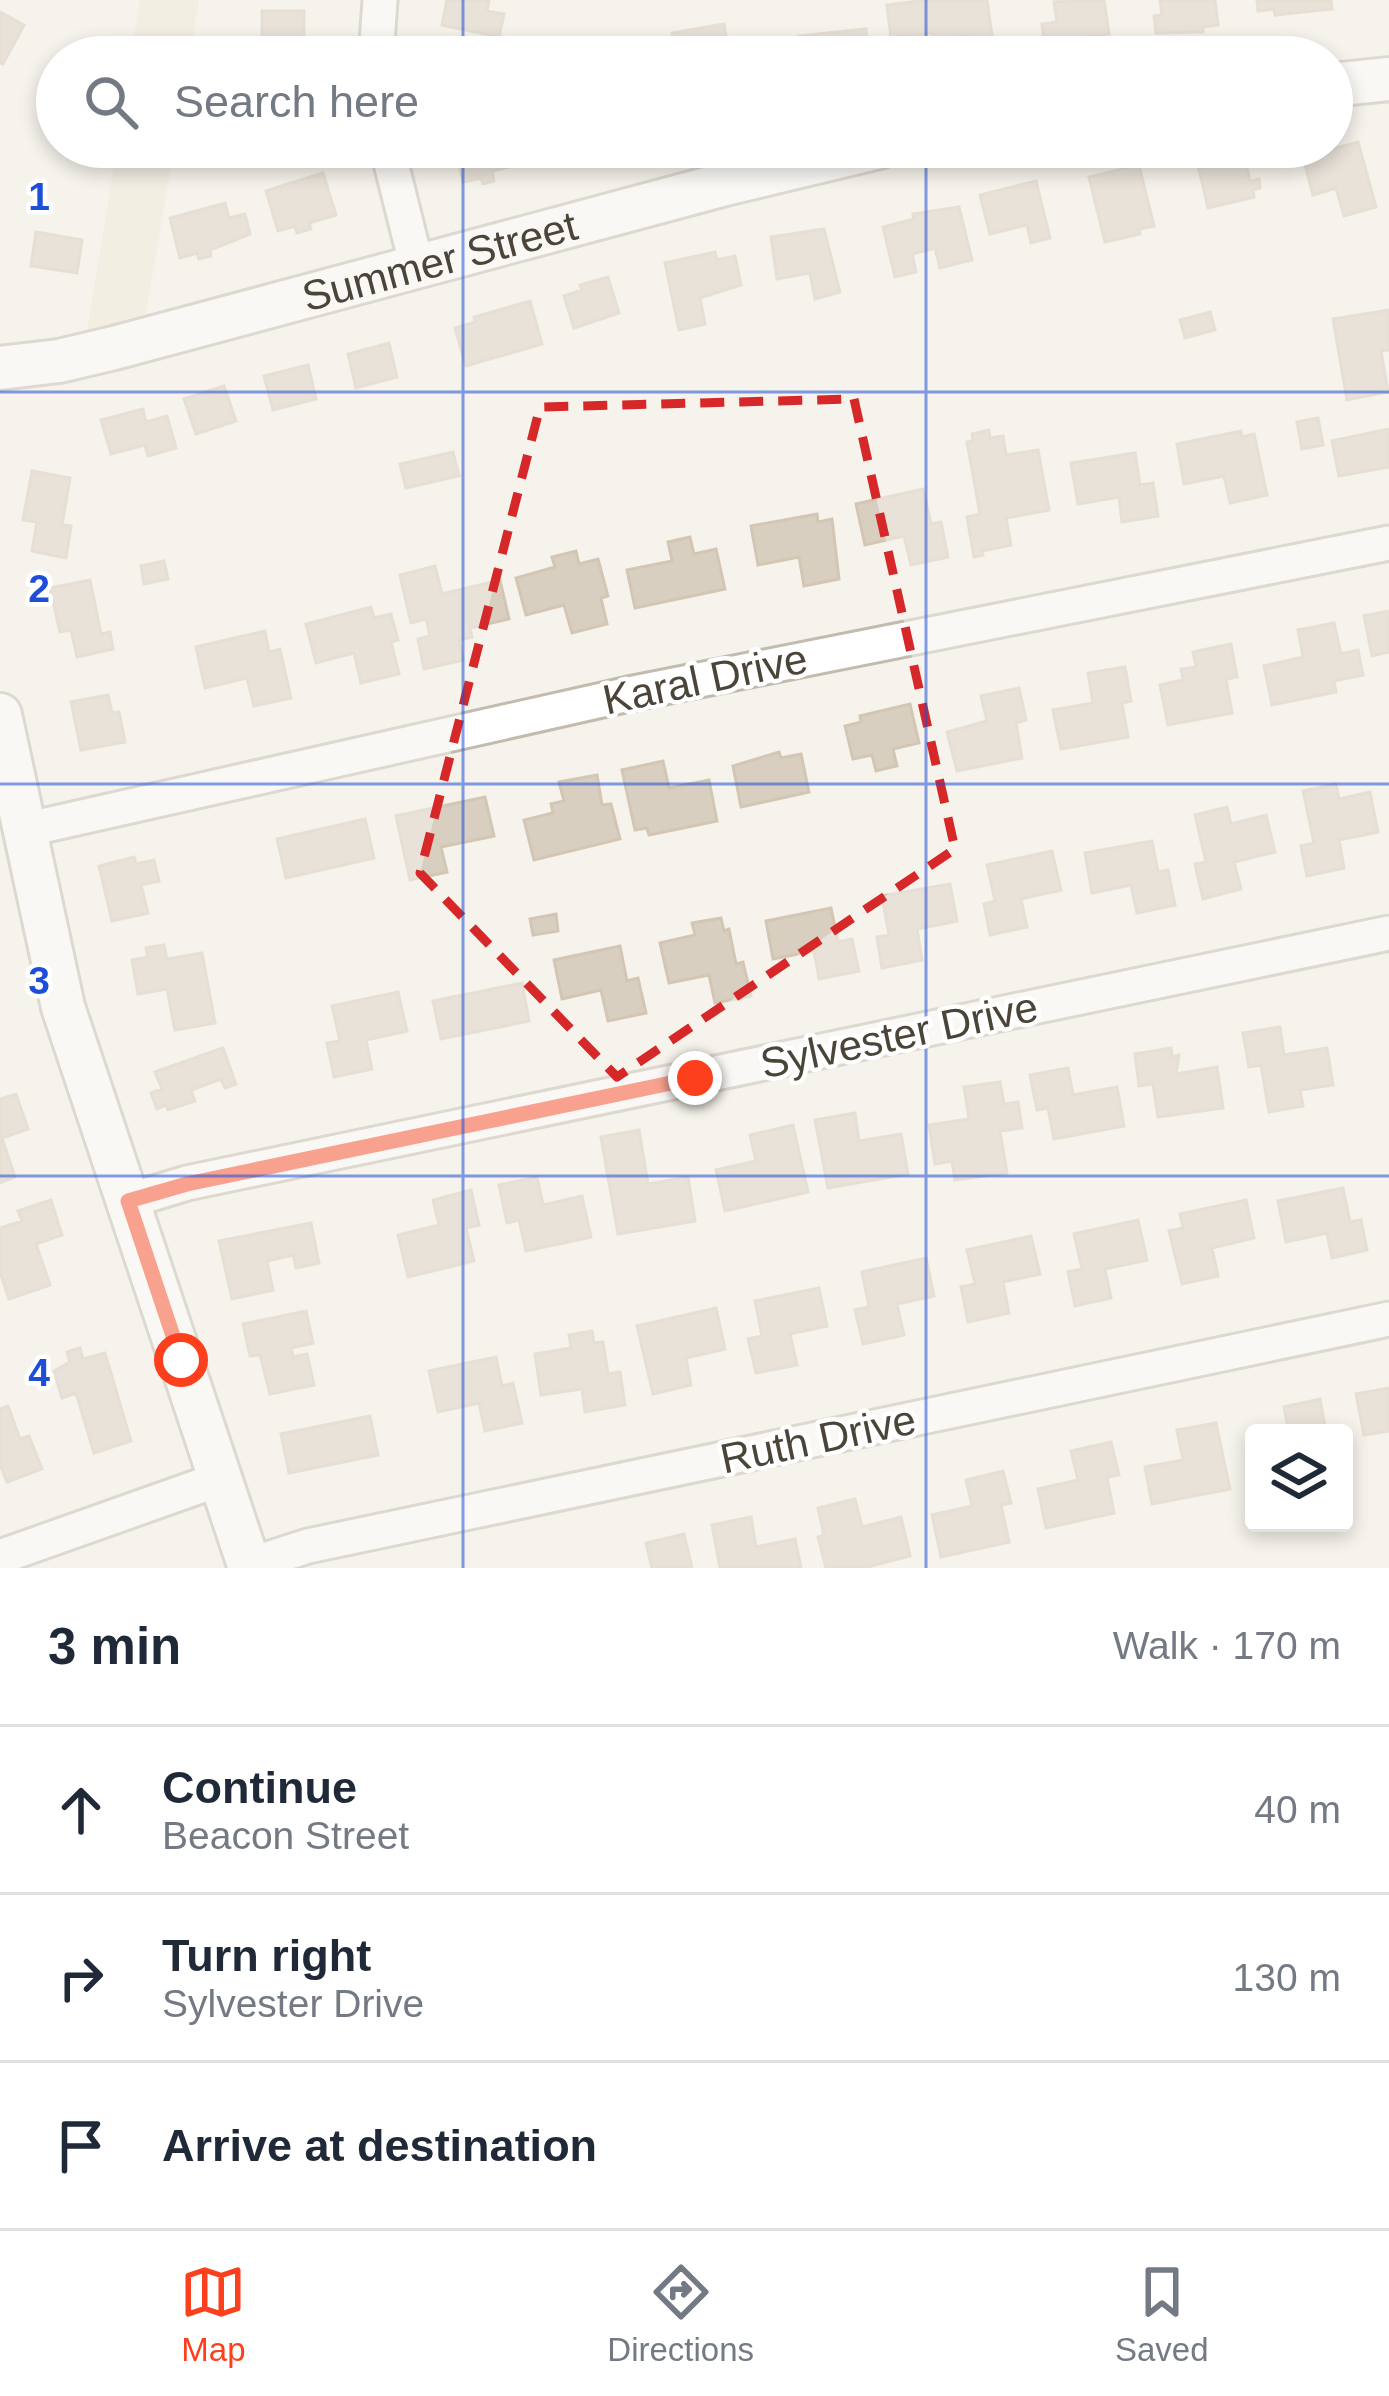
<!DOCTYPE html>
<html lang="en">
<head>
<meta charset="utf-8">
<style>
	:root { --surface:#fff; --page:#f6f6f7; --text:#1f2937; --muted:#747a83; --line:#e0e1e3; --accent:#fc3f1d }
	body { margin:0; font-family:Helvetica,sans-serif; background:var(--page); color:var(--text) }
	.controls { position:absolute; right:36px; bottom:36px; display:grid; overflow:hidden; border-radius:12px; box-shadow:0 6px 18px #0003 }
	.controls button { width:108px; height:108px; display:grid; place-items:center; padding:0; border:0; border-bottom:3px solid var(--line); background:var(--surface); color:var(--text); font:60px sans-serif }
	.stop { position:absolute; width:36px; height:36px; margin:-27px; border:9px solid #fc3f1d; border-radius:50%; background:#fff }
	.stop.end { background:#fc3f1d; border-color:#fff; box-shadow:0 3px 12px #0008 }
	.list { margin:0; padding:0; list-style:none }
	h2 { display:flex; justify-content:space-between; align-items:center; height:156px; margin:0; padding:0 48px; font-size:51px }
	h2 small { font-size:39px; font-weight:400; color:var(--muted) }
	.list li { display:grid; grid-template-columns:78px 1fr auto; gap:36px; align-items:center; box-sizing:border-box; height:168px; padding:0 48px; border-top:3px solid var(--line) }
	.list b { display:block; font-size:45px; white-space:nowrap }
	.list p { margin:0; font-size:39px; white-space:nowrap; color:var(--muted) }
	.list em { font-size:39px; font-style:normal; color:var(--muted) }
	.icon { flex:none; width:66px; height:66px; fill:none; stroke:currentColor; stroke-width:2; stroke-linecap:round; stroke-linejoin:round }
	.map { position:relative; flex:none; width:1389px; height:1568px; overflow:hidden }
	.search { position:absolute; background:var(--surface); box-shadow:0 6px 18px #0003; left:36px; right:36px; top:36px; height:132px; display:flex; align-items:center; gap:30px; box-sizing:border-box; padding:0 42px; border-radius:66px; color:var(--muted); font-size:45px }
	.sheet { height:660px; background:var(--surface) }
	nav { display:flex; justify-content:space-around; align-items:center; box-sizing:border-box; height:168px; border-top:3px solid var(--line); background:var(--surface); font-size:33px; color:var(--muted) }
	nav a { display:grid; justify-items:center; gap:6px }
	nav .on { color:var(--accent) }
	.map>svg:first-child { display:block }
	.education { fill:#efe8d6 }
	.building { fill:#d8cfc1; stroke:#d3c7b4; stroke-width:3 }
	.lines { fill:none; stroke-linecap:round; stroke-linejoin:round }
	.minor-casing { stroke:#c2bbae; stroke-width:39 }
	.tertiary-casing { stroke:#c2bbae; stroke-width:48 }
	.minor { stroke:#fff; stroke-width:33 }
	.tertiary { stroke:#fff; stroke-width:42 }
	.route { stroke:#fc3f1d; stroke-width:15 }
	.marked { fill:none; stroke:#d62828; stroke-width:9; stroke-dasharray:24 15; stroke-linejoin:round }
	.grid { fill:none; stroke:#1d4ed8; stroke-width:3; stroke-opacity:0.55 }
	.labels { text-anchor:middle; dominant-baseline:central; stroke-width:9; stroke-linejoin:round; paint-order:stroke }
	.street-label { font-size:42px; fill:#4b4439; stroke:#fff }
	.grid-label { font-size:39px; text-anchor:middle; font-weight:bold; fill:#1d4ed8; stroke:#fff; stroke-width:9; stroke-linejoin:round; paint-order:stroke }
</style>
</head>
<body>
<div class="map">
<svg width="1389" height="1568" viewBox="0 0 1389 1568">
	<rect width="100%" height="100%" fill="#f6f3ec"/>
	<path class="education" d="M140,0h59l-10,57h-58z
		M117,147h57l-28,167 -59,17z"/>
	<path class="building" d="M447,0h42l-2,11 17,3 -5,23 -57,-12z
		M927,0h60l7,50 -23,2 -3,-16 -35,4 -1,-7 -41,5 -4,-33z
		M1104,0l5,34 -65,9 -2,-19 15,-2 -3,-20z
		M1160,0h55l3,25 -15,2v5l-47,1 -2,-17 8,-1z
		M1257,0h74l1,9 -57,6 -1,-6 -16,2z
		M262,11h42v27h5v15l-5,4h-42z
		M0,12l24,13 -21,39 -3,-1z
		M724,24l5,33h-53l-4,-24z
		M866,29l3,28h-67l-3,-21z
		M1358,142l18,65 -32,9 -8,-28 -23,7 -10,-38z
		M455,147h62l4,17 -29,7 2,10 -11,3 -2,-6 -18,4z
		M1245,158l5,23 9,-2 1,9 -7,2 1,7 -46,11 -9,-39z
		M1139,165l15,61 -15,3 1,5 -35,8 -16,-65z
		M323,173l13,42 -27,8 2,6 -14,4 -2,-7 -17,5 -12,-40z
		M1036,181l14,57 -19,5 -4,-18 -37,9 -10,-39z
		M225,203l4,15 16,-4 5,20 -40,16 1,6 -12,3 -2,-6 -17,5 -10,-40z
		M959,207l13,53 -32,8 -5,-20 -23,6 4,18 -21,5 -12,-50 31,-8 -1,-5z
		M824,229l16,63 -25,7 -5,-26 -33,6 -6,-42z
		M36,232l46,8 -5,33 -46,-7z
		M715,252l2,8 18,-4 6,29 -41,13 5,26 -26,6 -14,-67z
		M608,277l11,36 -45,15 -10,-32 18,-6 -2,-5z
		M530,301l12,43 -76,22 -11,-38 20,-6 -1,-5z
		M1389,310v40l-8,1 7,41 -41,8 -14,-81z
		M1210,312l5,18 -30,8 -5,-18z
		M389,343l8,34 -41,11 -8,-34z
		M308,365l8,34 -43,11 -9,-34z
		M224,386l12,35 -40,13 -12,-35z
		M143,409l3,13 21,-6 9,32 -28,8 -3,-11 -34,9 -10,-34z
		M1318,418l5,27 -21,4 -5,-27z
		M1389,429v38l-50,9 -7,-35z
		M989,430l1,8 13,-2 3,19 32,-5 11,60 -43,8 5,27 -29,6 1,4 -9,2 -7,-40 13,-3 -13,-72 6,-1 -1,-7z
		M1241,431l1,6 12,-3 13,61 -37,8 -6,-27 -40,8 -7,-40z
		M453,452l6,24 -53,12 -6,-24z
		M1135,453l5,32 13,-2 5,33 -36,6 -3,-25 -41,7 -7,-41z
		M32,471l38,7 -8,47 9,1 -5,32 -34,-7 5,-29 -14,-2z
		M923,489l8,35 10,-2 7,35 -37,8 -7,-29 -39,9 -9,-41z
		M817,514l1,8 14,-3 7,60 -35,7 -5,-29 -41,8 -7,-39z
		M690,537l4,17 22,-5 9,40 -90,19 -8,-38 45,-9 -4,-19z
		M576,551l3,13 19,-5 10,37 -7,2 6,26 -35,9 -8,-28 -38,10 -10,-37 39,-11 -3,-10z
		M164,561l4,18 -24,5 -3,-18z
		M435,566l7,28 58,-14 9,39 -39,9 2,9 -13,3 4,20 -39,9 -6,-30 12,-3 -4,-17 -15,4 -11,-48z
		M90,580l11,54 9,-2 3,17 -36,8 -6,-27 -11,2 -10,-44z
		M371,607l3,11 17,-4 7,26 -7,2 8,32 -38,9 -7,-30 -38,10 -10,-39z
		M1389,611v41l-17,4 -8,-40z
		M1334,623l7,31 17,-4 5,25 -29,6 2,11 -64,13 -8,-39 39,-9 -5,-27z
		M265,631l4,21 11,-3 11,49 -37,8 -7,-28 -42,10 -9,-41z
		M1231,644l6,33 -11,2 6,34 -64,12 -8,-40 23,-5 -2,-11 15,-2 -3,-15z
		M1125,667l6,34 -9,2 6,34 -67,12 -8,-39 40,-7 -5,-30z
		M1019,688l7,32 -10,3 6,35 -65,13 -10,-39 40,-11 -6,-25z
		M108,695l4,18 7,-1 6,30 -44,8 -10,-48z
		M910,704l9,39 -26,6 4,17 -21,5 -4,-16 -19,4 -8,-33 16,-4 -1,-6z
		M779,752l2,6 20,-4 8,38 -68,15 -8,-41z
		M663,761l6,27 40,-8 8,41 -68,14 -2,-7 -12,2 -13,-60z
		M597,775l5,30 9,-1 9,35 -86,21 -10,-40 29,-7 -2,-9 13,-3 -5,-19z
		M1336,784l3,15 31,-7 8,40 -39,8 5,28 -37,8 -6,-30 13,-3 -11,-52z
		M485,797l9,39 -53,11 6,25 -37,8 -14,-64z
		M1227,807l4,17 35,-9 9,37 -41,10 7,27 -38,10 -8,-35 11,-2 -11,-47z
		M365,819l9,39 -88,20 -9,-39z
		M1152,841l6,31 10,-2 7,35 -38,8 -6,-28 -39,8 -7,-40z
		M1052,851l9,39 -40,9 6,28 -37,8 -6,-31 11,-3 -8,-36z
		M134,857l2,7 18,-4 5,21 -18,4 7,28 -36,8 -13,-55z
		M950,884l7,37 -40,8 5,31 -40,8 -5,-31 12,-2 -7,-39z
		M831,908l7,34 14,-3 7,32 -40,8 -5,-28 -41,8 -7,-38z
		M556,914l2,17 -25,4 -3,-16z
		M721,918l3,13 5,-2 7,35 7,-2 8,34 -36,7 -6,-28 -40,8 -9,-40 35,-8 -3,-12z
		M164,945l3,14 35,-6 13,70 -40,7 -8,-41 -29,5 -6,-34 16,-3 -2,-9z
		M620,946l7,35 11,-3 8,35 -38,8 -7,-31 -39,9 -8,-39z
		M522,983l7,38 -88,18 -8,-38z
		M398,992l9,39 -41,9 6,29 -38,8 -7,-34 13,-2 -8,-35z
		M1280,1027l4,28 43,-7 6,37 -33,5 3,16 -34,6 -8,-47 -12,2 -6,-34z
		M223,1048l13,36 -11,4 -4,-9 -30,11 4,11 -27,9 -2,-5 -9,4 -6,-16 11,-4 -7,-17z
		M1171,1048l1,9 7,-2 -3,19 41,-7 6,41 -65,9 -5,-33 -14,2 -4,-32z
		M1068,1068l5,27 44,-8 7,39 -70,13 -6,-31 -11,2 -7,-35z
		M1000,1082l4,22 14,-2 4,26 -22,3 7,42 -52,7 -3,-19 -17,3 -6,-39 40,-6 -5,-32z
		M16,1094l12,35 -26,9 13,39 -15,6v-84z
		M855,1113l4,28 42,-7 7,40 -80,14 -13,-68z
		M793,1125l15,67 -83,19 -9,-41 40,-9 -6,-26z
		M639,1130l9,54 40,-7 7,44 -77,13 -17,-97z
		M537,1177l6,28 39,-9 9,41 -65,14 -7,-31 -12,3 -8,-38z
		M1343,1188l7,34 11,-2 6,30 -35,8 -5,-25 -41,9 -8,-41z
		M471,1190l8,35 -13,3 8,33 -66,16 -10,-42 41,-10 -6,-25z
		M51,1200l11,35 -26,9 14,41 -41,14 -9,-27v-44l22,-7 -4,-10z
		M1246,1200l8,38 -42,10 6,28 -36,8 -13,-53 14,-3 -3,-14z
		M1138,1220l9,40 -42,9 6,29 -36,8 -7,-34 14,-3 -8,-35z
		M311,1223l8,40 -23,5 -3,-13 -26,6 6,29 -41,9 -13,-58z
		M1031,1236l9,38 -37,8 6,31 -41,9 -7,-35 14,-3 -8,-34z
		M926,1258l8,38 -37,8 7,31 -41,9 -8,-34 14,-3 -7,-35z
		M819,1288l8,38 -37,8 7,31 -41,8 -8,-34 14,-3 -7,-35z
		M716,1308l9,41 -39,9 5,27 -38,9 -16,-68z
		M306,1311l7,32 -22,5 2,9 14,-3 7,31 -44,9 -10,-39 -10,1 -7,-32z
		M592,1331l2,12 9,-1 5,32 12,-2 5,33 -40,7 -3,-23 -41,6 -6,-41 36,-6 -2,-13z
		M80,1348l3,11 22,-6 26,88 -37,12 -18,-60 -14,5 -8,-27 16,-9 -3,-10z
		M496,1357l6,29 11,-3 9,40 -37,8 -6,-28 -41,9 -9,-41z
		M1389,1388v43l-25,4 -8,-41z
		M1320,1399l6,33 -49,1 11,-5 -4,-21z
		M8,1406l12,33 9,-3 13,33 -35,13 -7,-18v-55z
		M370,1416l8,39 -89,18 -8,-39z
		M1216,1423l14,66 -78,15 -7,-37 38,-7 -6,-30z
		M1111,1442l8,33 -12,2 7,36 -68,15 -8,-39 40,-9 -7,-29z
		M1003,1471l8,32 -10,2 8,37 -68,15 -9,-42 40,-9 -6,-26z
		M855,1499l7,28 39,-10 9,39 -46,12h-38l-8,-31 6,-2 -6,-27z
		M751,1517l5,30 39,-8 6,29h-81l-8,-43z
		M684,1534l8,34h-40l-6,-25z"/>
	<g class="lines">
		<defs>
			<path id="minor" d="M376,57l4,-57
				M387,147l30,120
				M24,830l605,-136 760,-151
				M128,1201l59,-18 1202,-250
				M0,1557l220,-78
				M249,1565l59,-19 1081,-227"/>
			<g id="tertiary">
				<path d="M1332,85l57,-6"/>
				<path id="s1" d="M0,368l59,-7 55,-13 611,-164 154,-37"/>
				<path d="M0,715l63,292 187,561"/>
			</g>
		</defs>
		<use href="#minor" class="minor-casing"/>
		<use href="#tertiary" class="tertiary-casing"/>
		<use href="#minor" class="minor"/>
		<use href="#tertiary" class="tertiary"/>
	</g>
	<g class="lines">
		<path class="route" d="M181,1360l-53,-159 59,-17 508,-106"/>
	</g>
	<path d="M0 0H1389V1568H0ZM854,399l101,450 -338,228 -197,-204 120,-466z" fill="#f6f3ec" fill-opacity=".55" fill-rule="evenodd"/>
	<path class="marked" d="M854,399l101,450 -338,228 -197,-204 120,-466z"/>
	<path class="grid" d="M463,0v57M926,0v57M463,147v1421M926,147v1421M0,392h1389M0,784h1389M0,1176h1389"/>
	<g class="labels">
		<g class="street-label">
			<text stroke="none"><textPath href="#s1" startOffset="453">Summer Street</textPath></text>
			<text transform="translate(705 679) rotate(-12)">Karal Drive</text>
			<text transform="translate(899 1035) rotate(-12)">Sylvester Drive</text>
			<text transform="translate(818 1439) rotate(-12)">Ruth Drive</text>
		</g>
	</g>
	<g class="grid-label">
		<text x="39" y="210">1</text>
		<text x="39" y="602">2</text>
		<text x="39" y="994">3</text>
		<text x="39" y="1386">4</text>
	</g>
</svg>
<div class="controls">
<button><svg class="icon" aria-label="layers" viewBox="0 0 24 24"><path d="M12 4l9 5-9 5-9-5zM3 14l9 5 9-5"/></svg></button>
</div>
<div class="stop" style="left:181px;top:1360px"></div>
<div class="stop end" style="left:695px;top:1078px"></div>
<div class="search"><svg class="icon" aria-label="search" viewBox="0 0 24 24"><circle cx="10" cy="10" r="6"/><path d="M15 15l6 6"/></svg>Search here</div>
</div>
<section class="sheet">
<h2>3 min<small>Walk · 170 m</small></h2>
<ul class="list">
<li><svg class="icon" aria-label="ahead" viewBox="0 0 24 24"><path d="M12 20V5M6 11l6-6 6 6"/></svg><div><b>Continue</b><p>Beacon Street</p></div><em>40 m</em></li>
<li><svg class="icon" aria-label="right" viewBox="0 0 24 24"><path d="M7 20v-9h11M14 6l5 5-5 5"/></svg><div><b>Turn right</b><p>Sylvester Drive</p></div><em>130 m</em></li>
<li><svg class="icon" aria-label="arrive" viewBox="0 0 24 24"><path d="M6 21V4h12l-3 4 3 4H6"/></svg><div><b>Arrive at destination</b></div></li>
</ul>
</section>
<nav>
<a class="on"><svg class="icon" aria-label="map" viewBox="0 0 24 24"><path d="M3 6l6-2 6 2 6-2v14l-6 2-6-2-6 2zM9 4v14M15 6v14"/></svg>Map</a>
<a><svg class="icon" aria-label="directions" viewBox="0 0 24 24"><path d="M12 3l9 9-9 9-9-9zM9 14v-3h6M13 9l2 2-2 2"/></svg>Directions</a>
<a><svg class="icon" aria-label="saved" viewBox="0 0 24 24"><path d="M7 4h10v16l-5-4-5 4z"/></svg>Saved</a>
</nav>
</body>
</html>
